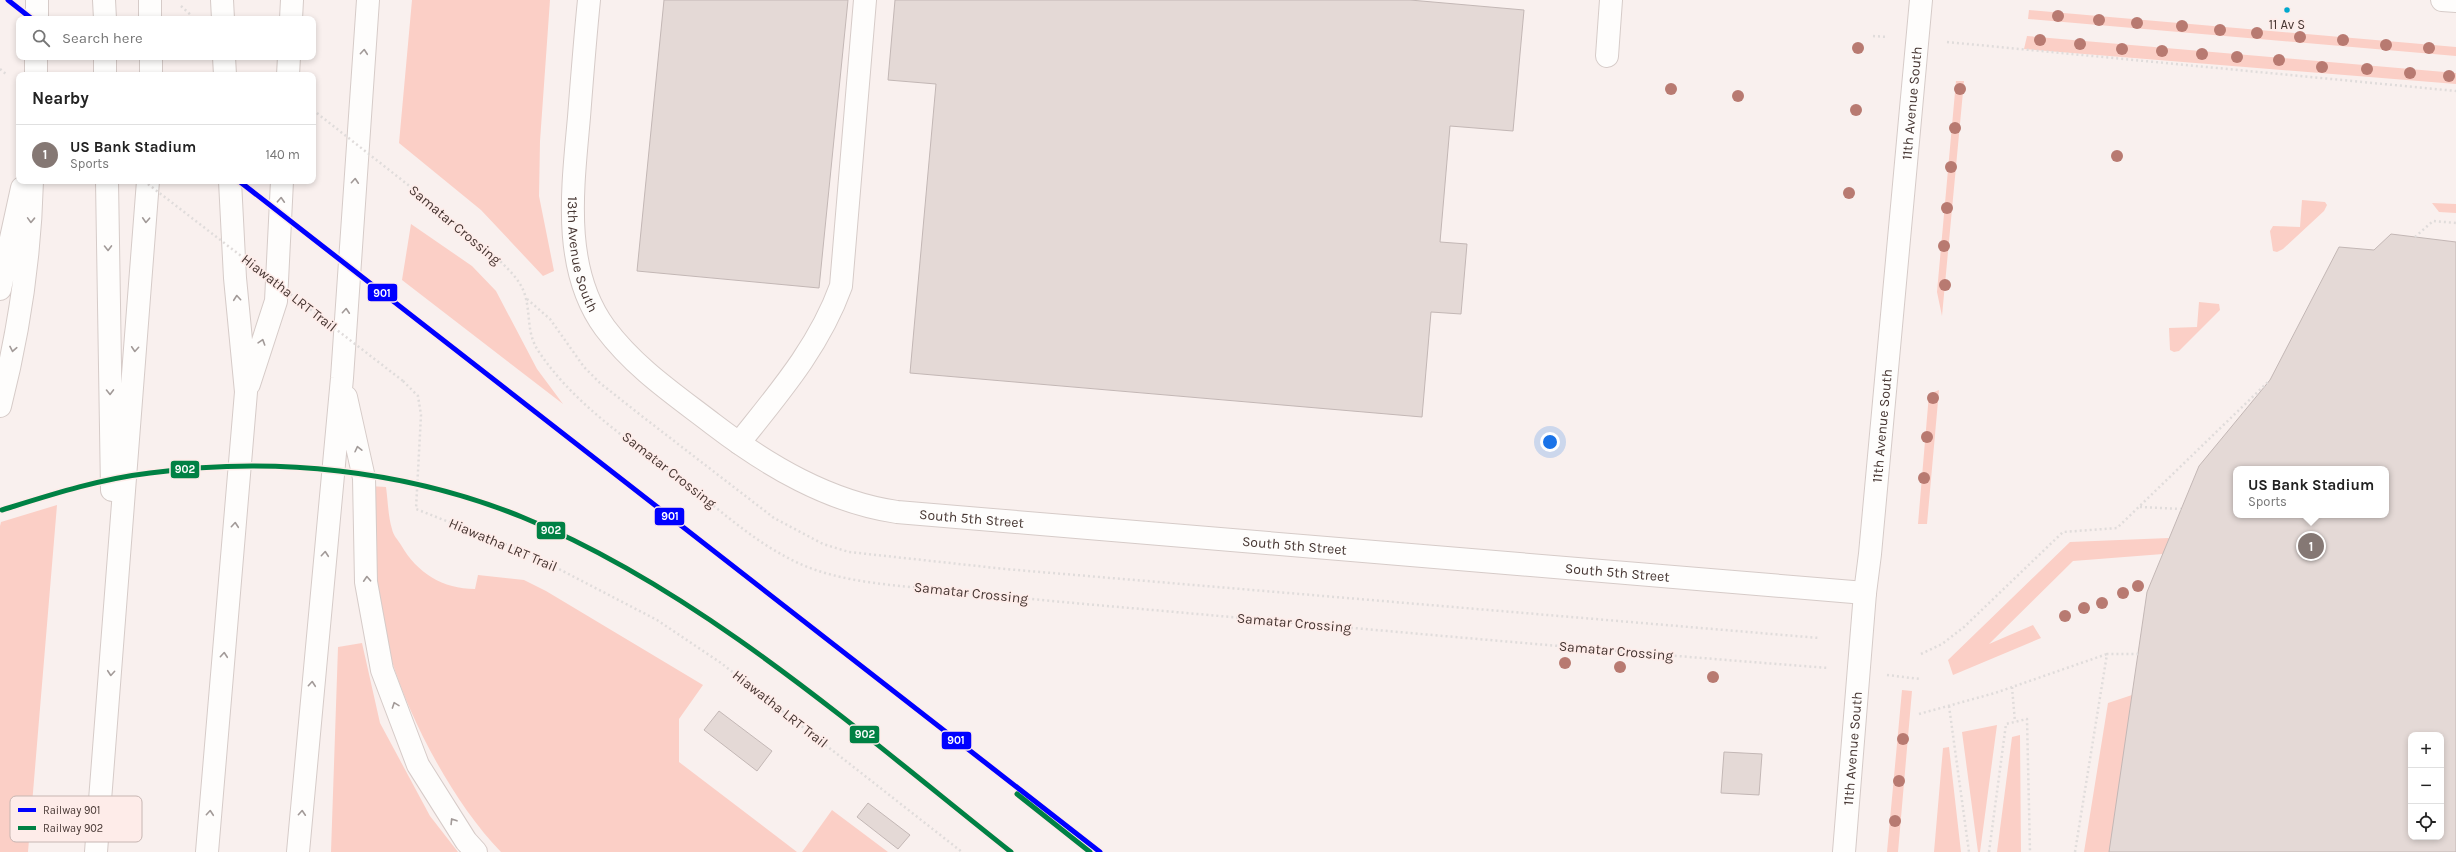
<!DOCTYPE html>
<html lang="en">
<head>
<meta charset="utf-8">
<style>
	:root { --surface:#fff; --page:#f2f2f2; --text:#222; --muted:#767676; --line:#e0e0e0; --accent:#857874 }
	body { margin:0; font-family:Karla,sans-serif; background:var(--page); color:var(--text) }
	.controls { position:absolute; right:12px; bottom:12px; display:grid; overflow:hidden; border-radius:8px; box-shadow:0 2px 6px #0003 }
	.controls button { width:36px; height:36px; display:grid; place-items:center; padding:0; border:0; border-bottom:1px solid var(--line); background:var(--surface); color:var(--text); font:20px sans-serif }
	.you { position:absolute; left:1550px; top:442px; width:14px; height:14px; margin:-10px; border:3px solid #fff; border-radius:50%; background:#1a73e8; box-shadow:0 0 0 6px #1a73e833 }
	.badge { display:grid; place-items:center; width:26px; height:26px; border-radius:50%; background:var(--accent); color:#fff; font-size:13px; font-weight:700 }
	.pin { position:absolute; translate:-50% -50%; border:2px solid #fff; box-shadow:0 1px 4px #0006 }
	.popup { position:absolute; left:2233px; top:466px; width:156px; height:52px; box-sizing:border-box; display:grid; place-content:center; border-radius:8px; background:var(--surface); filter:drop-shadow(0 1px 3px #0005); font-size:13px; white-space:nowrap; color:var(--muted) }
	.popup b { font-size:15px; color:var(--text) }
	.popup::after { content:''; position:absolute; left:50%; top:100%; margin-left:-8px; border:8px solid transparent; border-top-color:var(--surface) }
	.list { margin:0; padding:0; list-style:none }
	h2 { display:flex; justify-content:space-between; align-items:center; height:52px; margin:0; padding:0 16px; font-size:17px }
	h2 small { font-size:13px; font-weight:400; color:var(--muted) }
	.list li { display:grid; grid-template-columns:26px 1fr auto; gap:12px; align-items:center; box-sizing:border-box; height:60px; padding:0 16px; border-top:1px solid var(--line) }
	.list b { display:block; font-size:15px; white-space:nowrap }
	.list p { margin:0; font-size:13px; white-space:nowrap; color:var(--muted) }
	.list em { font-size:13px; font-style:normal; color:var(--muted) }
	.icon { flex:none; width:22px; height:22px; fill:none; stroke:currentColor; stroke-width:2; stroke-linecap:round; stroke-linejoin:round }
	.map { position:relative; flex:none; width:2456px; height:852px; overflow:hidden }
	.search { position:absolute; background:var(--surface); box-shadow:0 2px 6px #0003; left:16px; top:16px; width:300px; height:44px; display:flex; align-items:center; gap:10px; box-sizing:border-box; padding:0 14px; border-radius:8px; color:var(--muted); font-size:15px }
	.panel { position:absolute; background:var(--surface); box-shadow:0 2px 6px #0003; left:16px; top:72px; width:300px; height:112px; border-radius:8px }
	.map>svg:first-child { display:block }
	.green { fill:#fbcfc6 }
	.building { fill:#e4d9d6; stroke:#c3b7b5; fill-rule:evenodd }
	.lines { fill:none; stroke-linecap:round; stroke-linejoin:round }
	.minor-casing { stroke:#d6cbc8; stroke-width:24 }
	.major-casing { stroke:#d6cbc8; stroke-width:24 }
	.highway-casing { stroke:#d6cbc8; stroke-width:24 }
	.path { stroke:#e0dcdb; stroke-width:2.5; stroke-dasharray:2 3; stroke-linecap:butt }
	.minor { stroke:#fefdfc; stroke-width:22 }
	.major { stroke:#fefdfc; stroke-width:22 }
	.highway { stroke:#fefdfc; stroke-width:22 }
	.path-bridge { stroke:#e0dcdb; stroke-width:2.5; stroke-dasharray:2 3; stroke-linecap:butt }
	.rail-1-casing { stroke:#feece9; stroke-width:8 }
	.rail-2-casing { stroke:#feece9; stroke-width:8 }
	.rail-1 { stroke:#00f; stroke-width:5 }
	.rail-2 { stroke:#008144; stroke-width:5 }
	.tree { fill:#b87a71 }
	.oneway { stroke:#a29a98 }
	.bus-dot { fill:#00a9ce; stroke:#feece9; stroke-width:1.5 }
	.labels { text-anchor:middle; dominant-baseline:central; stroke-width:3; stroke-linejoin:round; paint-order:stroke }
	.bus-label { font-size:13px; fill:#473733; stroke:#feece9 }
	.street-label { font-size:14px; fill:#473733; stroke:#feece9 }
	.key { fill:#feece9; stroke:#c7b6b2; stroke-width:1 }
	.key-label { font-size:11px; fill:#473733 }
	.line-badge { stroke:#feece9; stroke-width:1.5 }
	.badge-label { font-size:11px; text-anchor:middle; font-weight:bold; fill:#fff }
</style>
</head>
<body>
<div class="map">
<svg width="2456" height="852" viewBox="0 0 2456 852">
	<rect width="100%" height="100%" fill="#f9f0ee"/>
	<path class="green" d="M412,0h138l-10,141 -1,55 15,75 -11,5 -62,-66 -82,-67z
		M2029,10l427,37v9l-428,-37z
		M2027,36l429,37v11l-432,-35z
		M1956,81h8l-22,235 -5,-24z
		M2302,200l23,2 2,3 -3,6 -41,38 -6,3 -4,-1 -3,-20 3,-5 27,1z
		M2432,203l24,1v9l-17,-1z
		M411,224l61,42 24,25 41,78 26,35 -161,-124z
		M2199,302l20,2 1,6 -41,41 -5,1 -4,-2 -1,-22 28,-1z
		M1939,390l-12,134h-9l11,-130z
		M369,486l17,1c2,14 2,29 6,42 1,6 6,11 9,16 16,28 42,44 74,44l3,-14 46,5 22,11 157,94 -24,34v43l118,90h-296c-46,-47 -91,-131 -110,-194 -10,-36 -16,-77 -21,-114 -3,-18 -1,-39 -1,-58z
		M57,505l-29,347h-28v-326l1,-4z
		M2169,538l-6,16 -90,7 -84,83 44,-19 8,13 -88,37 -5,-15 122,-118z
		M362,643l18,80 50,93 28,36h-127l7,-205z
		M1902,690l10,1 -14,161h-11z
		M2132,695l-20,157h-28l24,-149z
		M1997,725l-17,127h-2l-16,-120z
		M2020,735l1,117h-24l15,-115z
		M1949,747l12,105h-27l9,-104z
		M832,810l56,42h-86z"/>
	<path class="building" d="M664,0h184l-29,288 -182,-17z
		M895,0h515l114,10 -11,121 -63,-5 -10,116 27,2 -6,70 -30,-2 -9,105 -512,-44 26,-289 -48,-4z
		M2391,234l65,8v610h-347l38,-260 52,-126 71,-86 69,-133 35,3zM2236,469h150v46h-150zM2411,735h30v102h-30z
		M719,711l53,40 -15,20 -53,-41z
		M1724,752l38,2 -3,41 -38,-2z
		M868,803l42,32 -12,14 -41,-32z"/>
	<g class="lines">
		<defs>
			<g id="minor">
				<path id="s1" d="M589,0c-4,39 -7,78 -10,117 -6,69 -18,151 26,211 30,40 69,66 108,96 55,42 116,78 184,88l968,81"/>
				<path d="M1607,56l4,-56"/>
				<path d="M739,443c39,-49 80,-96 102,-157l24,-286"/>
				<path id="s2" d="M1844,852l21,-259 5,-39 51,-554"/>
			</g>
			<path id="major" d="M2442,0l14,1"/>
			<path id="highway" d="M37,0v19
				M104,0l1,19
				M150,0v19
				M222,0l1,19
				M291,19l1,-19
				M105,57v18
				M151,57v18
				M224,57l1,18
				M36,75v-18
				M288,75l1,-18
				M107,181l5,309
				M0,289l22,-101
				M249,384l27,-83 6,-120
				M346,397l18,81 2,104 16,88 36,95 48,76 10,11
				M0,406c19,-74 30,-149 32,-225
				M96,852l52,-671
				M207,852l39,-460 -11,-114 -5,-97
				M298,852l44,-474 26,-378"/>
		</defs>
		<use href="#minor" class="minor-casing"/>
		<use href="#major" class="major-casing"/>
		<use href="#highway" class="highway-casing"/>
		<path class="path" d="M181,6l11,10
			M1873,36l15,1
			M1947,42l509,49
			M0,69l6,5
			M412,188l87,72c10,10 22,21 26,35 6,20 1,38 14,57 37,55 97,93 149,133 34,27 68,58 108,77 44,21 98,23 145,28 59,6 119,12 178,17 236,21 473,43 710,61
			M2415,237l18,-16 23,2
			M527,299l23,20 34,48 16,16 43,34 131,101 49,26 26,8 156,17 814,69
			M403,381l15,15 3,19 -5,94 114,45 127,66 64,43 241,189
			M2140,507l41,2
			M1921,654l21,-10 22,-17 99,-95 54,-4 153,-148
			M1887,675l33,4
			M2012,687l3,35
			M1949,706l20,146
			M1919,714l76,-21 112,-39
			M1989,852l17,-128 21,-5 3,133
			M2075,852l32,-198h31"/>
		<use href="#minor" class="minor"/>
		<use href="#major" class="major"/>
		<use href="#highway" class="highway"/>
		<path class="path-bridge" d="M313,110l99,78
			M144,181l259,200"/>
		<defs>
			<path id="rail-1" d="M8,0l24,19
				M239,181l861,671"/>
			<path id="rail-2" d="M2,510c48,-15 97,-31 148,-37 124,-17 256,-3 372,44 177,72 340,217 489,335
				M1017,794l73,58"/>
		</defs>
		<use href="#rail-1" class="rail-1-casing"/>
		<use href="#rail-2" class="rail-2-casing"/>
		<use href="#rail-1" class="rail-1"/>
		<use href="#rail-2" class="rail-2"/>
	</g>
	<g class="tree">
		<circle cx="2058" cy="16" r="6"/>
		<circle cx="2099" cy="20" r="6"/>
		<circle cx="2137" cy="23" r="6"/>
		<circle cx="2182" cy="26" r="6"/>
		<circle cx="2220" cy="30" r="6"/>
		<circle cx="2257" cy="33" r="6"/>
		<circle cx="2300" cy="37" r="6"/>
		<circle cx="2040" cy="40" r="6"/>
		<circle cx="2343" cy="40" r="6"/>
		<circle cx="2080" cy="44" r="6"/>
		<circle cx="2386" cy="45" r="6"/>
		<circle cx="1858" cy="48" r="6"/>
		<circle cx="2429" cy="48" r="6"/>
		<circle cx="2122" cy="49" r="6"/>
		<circle cx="2162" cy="51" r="6"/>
		<circle cx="2202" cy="54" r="6"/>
		<circle cx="2237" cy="57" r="6"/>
		<circle cx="2279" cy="60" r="6"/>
		<circle cx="2322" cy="67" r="6"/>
		<circle cx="2367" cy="69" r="6"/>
		<circle cx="2410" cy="73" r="6"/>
		<circle cx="2449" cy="76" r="6"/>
		<circle cx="1671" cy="89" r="6"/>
		<circle cx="1960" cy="89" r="6"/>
		<circle cx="1738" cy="96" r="6"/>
		<circle cx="1856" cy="110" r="6"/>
		<circle cx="1955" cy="128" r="6"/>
		<circle cx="2117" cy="156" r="6"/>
		<circle cx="1951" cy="167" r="6"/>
		<circle cx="1849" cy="193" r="6"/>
		<circle cx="1947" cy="208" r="6"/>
		<circle cx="1944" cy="246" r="6"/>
		<circle cx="1945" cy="285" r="6"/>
		<circle cx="1933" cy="398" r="6"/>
		<circle cx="1927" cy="437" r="6"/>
		<circle cx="1924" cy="478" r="6"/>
		<circle cx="2138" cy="586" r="6"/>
		<circle cx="2123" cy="593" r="6"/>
		<circle cx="2102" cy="603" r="6"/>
		<circle cx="2084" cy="608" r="6"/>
		<circle cx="2065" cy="616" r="6"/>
		<circle cx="1565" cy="663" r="6"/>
		<circle cx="1620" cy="667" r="6"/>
		<circle cx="1713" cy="677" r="6"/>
		<circle cx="1903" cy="739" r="6"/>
		<circle cx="1899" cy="781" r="6"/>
		<circle cx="1895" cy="821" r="6"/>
	</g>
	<defs><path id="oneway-chevron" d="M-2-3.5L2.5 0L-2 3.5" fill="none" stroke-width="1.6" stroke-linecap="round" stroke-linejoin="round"/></defs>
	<g class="oneway">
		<use href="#oneway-chevron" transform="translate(364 52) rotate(-85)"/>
		<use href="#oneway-chevron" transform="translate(355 181) rotate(-86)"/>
		<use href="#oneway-chevron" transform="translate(281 200) rotate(-87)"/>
		<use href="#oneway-chevron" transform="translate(31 220) rotate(92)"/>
		<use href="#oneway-chevron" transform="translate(146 220) rotate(93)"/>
		<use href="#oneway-chevron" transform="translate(108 248) rotate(89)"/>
		<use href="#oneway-chevron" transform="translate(237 298) rotate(-95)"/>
		<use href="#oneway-chevron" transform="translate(346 311) rotate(-86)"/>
		<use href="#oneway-chevron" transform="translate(262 342) rotate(-72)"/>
		<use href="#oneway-chevron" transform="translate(13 349) rotate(101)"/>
		<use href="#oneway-chevron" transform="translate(135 349) rotate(94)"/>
		<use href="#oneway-chevron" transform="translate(110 392) rotate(89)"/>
		<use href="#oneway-chevron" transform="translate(358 449) rotate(-103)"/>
		<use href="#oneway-chevron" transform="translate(235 525) rotate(-85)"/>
		<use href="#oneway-chevron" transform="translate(325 554) rotate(-85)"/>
		<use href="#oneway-chevron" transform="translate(367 579) rotate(-93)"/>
		<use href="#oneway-chevron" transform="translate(224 655) rotate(-85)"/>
		<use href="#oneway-chevron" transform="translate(111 673) rotate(95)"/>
		<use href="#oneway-chevron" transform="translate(312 684) rotate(-85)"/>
		<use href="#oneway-chevron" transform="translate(395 705) rotate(-110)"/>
		<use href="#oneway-chevron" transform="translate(210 813) rotate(-85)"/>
		<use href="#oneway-chevron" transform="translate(302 813) rotate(-86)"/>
		<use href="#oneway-chevron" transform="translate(453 821) rotate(-122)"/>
	</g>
	<circle class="bus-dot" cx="2287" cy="10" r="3.5"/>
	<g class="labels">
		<g class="bus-label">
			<text x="2287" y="24">11 Av S</text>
		</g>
		<g class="street-label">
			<text stroke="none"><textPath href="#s2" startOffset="752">11th Avenue South</textPath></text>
			<text transform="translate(455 225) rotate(40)">Samatar Crossing</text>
			<text stroke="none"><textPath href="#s1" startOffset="256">13th Avenue South</textPath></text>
			<text transform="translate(289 293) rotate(38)">Hiawatha LRT Trail</text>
			<text stroke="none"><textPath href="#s2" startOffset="428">11th Avenue South</textPath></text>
			<text transform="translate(669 470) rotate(38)">Samatar Crossing</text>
			<text stroke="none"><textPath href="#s1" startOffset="761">South 5th Street</textPath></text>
			<text transform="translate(503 545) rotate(23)">Hiawatha LRT Trail</text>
			<text stroke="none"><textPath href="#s1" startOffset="1085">South 5th Street</textPath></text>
			<text stroke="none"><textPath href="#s1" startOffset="1409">South 5th Street</textPath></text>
			<text transform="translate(971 593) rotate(6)">Samatar Crossing</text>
			<text transform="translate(1294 623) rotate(5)">Samatar Crossing</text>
			<text transform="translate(1616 651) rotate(5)">Samatar Crossing</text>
			<text transform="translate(780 709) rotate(38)">Hiawatha LRT Trail</text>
			<text stroke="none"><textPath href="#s2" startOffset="104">11th Avenue South</textPath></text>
		</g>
	</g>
	<rect x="10" y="796" width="132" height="46" rx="6" class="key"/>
	<rect x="18" y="808" width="18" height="4" fill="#00f"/>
	<rect x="18" y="826" width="18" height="4" fill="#008144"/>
	<g class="key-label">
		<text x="43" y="814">Railway 901</text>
		<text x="43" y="832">Railway 902</text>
	</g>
	<g class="line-badge">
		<rect x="367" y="283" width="31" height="19" rx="4" fill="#00f"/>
		<rect x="170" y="460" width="30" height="19" rx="4" fill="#008144"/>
		<rect x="654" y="507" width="31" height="19" rx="4" fill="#00f"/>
		<rect x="536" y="521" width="30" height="19" rx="4" fill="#008144"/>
		<rect x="849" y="725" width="31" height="19" rx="4" fill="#008144"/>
		<rect x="941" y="731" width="31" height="19" rx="4" fill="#00f"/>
	</g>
	<g class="badge-label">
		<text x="382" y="297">901</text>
		<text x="185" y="473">902</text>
		<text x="670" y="520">901</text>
		<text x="551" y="534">902</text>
		<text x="865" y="738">902</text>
		<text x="956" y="744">901</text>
	</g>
</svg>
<div class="controls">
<button>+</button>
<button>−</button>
<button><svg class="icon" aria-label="locate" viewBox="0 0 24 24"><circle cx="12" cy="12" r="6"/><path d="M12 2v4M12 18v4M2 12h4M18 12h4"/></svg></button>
</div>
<div class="you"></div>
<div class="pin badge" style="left:2311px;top:546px">1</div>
<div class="popup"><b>US Bank Stadium</b>Sports</div>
<div class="search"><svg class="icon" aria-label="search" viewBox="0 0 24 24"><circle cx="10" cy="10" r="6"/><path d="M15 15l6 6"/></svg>Search here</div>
<section class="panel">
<h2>Nearby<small></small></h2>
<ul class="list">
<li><span class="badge">1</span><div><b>US Bank Stadium</b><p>Sports</p></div><em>140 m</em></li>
</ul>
</section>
</div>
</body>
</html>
